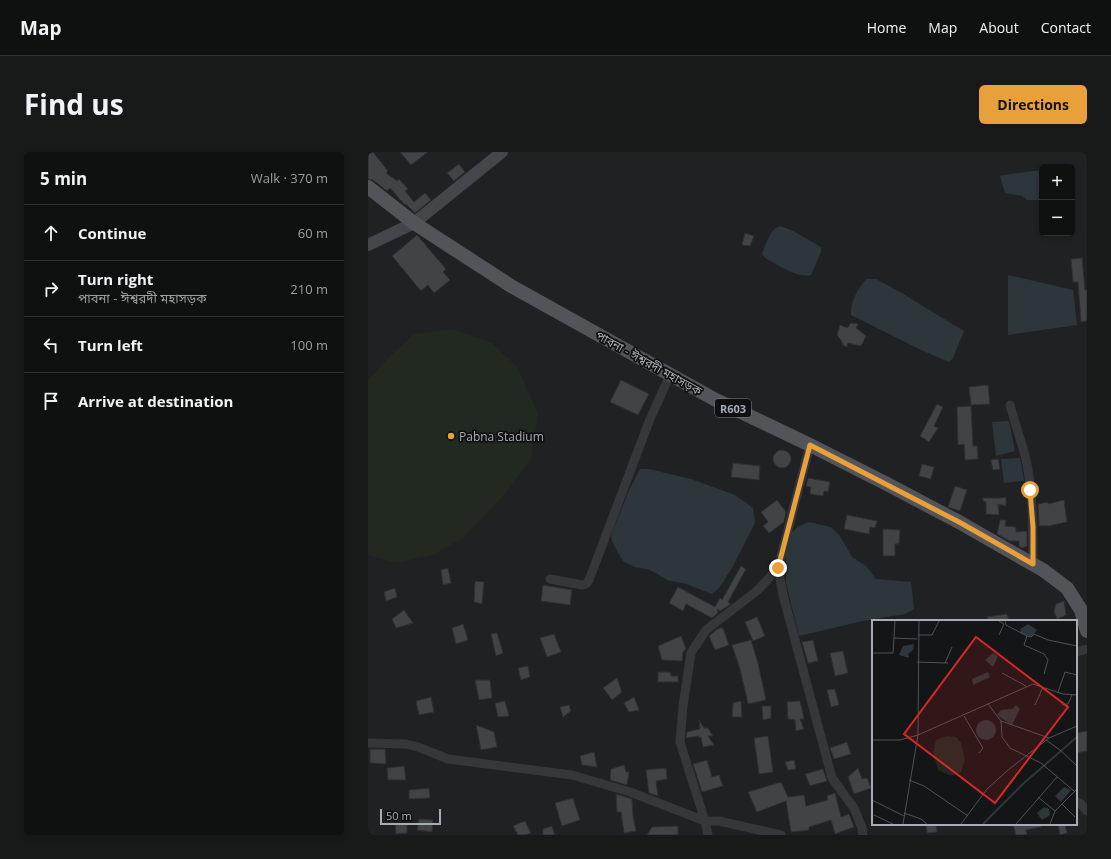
<!DOCTYPE html>
<html lang="en">
<head>
<meta charset="utf-8">
<style>
	:root { --surface:#0f1010; --page:#181919; --text:#f1f3f6; --muted:#9b9d9f; --line:#2f3030; --accent:#e8a03a }
	body { margin:0; font-family:"Open Sans","Noto Sans Bengali",sans-serif; background:var(--page); color:var(--text) }
	.controls { position:absolute; right:12px; top:12px; display:grid; overflow:hidden; border-radius:6px; box-shadow:0 2px 6px #0003 }
	.controls button { width:36px; height:36px; display:grid; place-items:center; padding:0; border:0; border-bottom:1px solid var(--line); background:var(--surface); color:var(--text); font:20px sans-serif }
	.scale { position:absolute; left:12px; bottom:10px; width:61px; box-sizing:border-box; padding-left:4px; border:2px solid #a7adb6; border-top:0; font-size:11px; line-height:14px; white-space:nowrap; color:#a7adb6; -webkit-text-stroke:3px #0f1011; paint-order:stroke }
	.stop { position:absolute; width:12px; height:12px; margin:-9px; border:3px solid #e8a03a; border-radius:50%; background:#fff }
	.stop.end { background:#e8a03a; border-color:#fff; box-shadow:0 1px 4px #0008 }
	.list { margin:0; padding:0; list-style:none }
	h2 { display:flex; justify-content:space-between; align-items:center; height:52px; margin:0; padding:0 16px; font-size:17px }
	h2 small { font-size:13px; font-weight:400; color:var(--muted) }
	.list li { display:grid; grid-template-columns:26px 1fr auto; gap:12px; align-items:center; box-sizing:border-box; height:56px; padding:0 16px; border-top:1px solid var(--line) }
	.list b { display:block; font-size:15px; white-space:nowrap }
	.list p { margin:0; font-size:13px; white-space:nowrap; color:var(--muted) }
	.list em { font-size:13px; font-style:normal; color:var(--muted) }
	.icon { flex:none; width:22px; height:22px; fill:none; stroke:currentColor; stroke-width:2; stroke-linecap:round; stroke-linejoin:round }
	.map { position:relative; flex:none; width:719px; height:683px; overflow:hidden; border-radius:6px }
	header { display:flex; align-items:center; gap:24px; box-sizing:border-box; height:56px; padding:0 20px; background:var(--surface); border-bottom:1px solid var(--line) }
	header strong { font-size:19px }
	nav { display:flex; gap:22px; margin-inline-start:auto; font-size:14px }
	.intro { display:flex; align-items:center; justify-content:space-between; box-sizing:border-box; height:96px; padding:0 24px }
	h1 { margin:0; font-size:28px }
	.button { padding:10px 18px; border-radius:6px; background:var(--accent); color:#111; font-size:14px; font-weight:700 }
	main { display:flex; gap:24px; padding:0 24px }
	aside { flex:1; background:var(--surface); border-radius:6px; box-shadow:0 2px 6px #0003 }
	.map>svg:first-child { display:block }
	.built { fill:#202123; fill-rule:evenodd }
	.green { fill:#212921 }
	.water { fill:#2d363b }
	.building { fill:#414346; stroke:#2e2f32 }
	.lines { fill:none; stroke-linecap:round; stroke-linejoin:round }
	.street { stroke:#36373b; stroke-width:9 }
	.secondary { stroke:#44464b; stroke-width:12 }
	.primary { stroke:#52545a; stroke-width:14 }
	.route { stroke:#e8a03a; stroke-width:5 }
	.poi-dot { fill:#e8a03a; stroke:#0f1011; stroke-width:1.5 }
	.labels { text-anchor:middle; dominant-baseline:central; stroke-width:3.5; stroke-linejoin:round; paint-order:stroke }
	.shield { fill:#0f1011; stroke:#797e84; stroke-width:1 }
	.shield-label { font-size:11px; font-weight:bold; fill:#a7adb6 }
	.street-label { font-size:12px; fill:#a7adb6; stroke:#0f1011 }
	.poi-label { font-size:12px; fill:#a7adb6; stroke:#0f1011; text-anchor:start }
	.inset-river { fill:none; stroke:#2d363b; stroke-width:2 }
	.inset-road { fill:none; stroke:#4f5256; stroke-width:1 }
	.view { fill:#d62828; fill-opacity:0.15; stroke:#d62828; stroke-width:2 }
	.inset-edge { fill:none; stroke:#a7adb6; stroke-width:2 }
</style>
</head>
<body>
<header>
<strong>Map</strong>
<nav><a>Home</a><a>Map</a><a>About</a><a>Contact</a></nav>
</header>
<div class="intro"><h1>Find us</h1><a class="button">Directions</a></div>
<main>
<aside>
<h2>5 min<small>Walk · 370 m</small></h2>
<ul class="list">
<li><svg class="icon" aria-label="ahead" viewBox="0 0 24 24"><path d="M12 20V5M6 11l6-6 6 6"/></svg><div><b>Continue</b></div><em>60 m</em></li>
<li><svg class="icon" aria-label="right" viewBox="0 0 24 24"><path d="M7 20v-9h11M14 6l5 5-5 5"/></svg><div><b>Turn right</b><p>পাবনা - ঈশ্বরদী মহাসড়ক</p></div><em>210 m</em></li>
<li><svg class="icon" aria-label="left" viewBox="0 0 24 24"><path d="M17 20v-9H6M10 6l-5 5 5 5"/></svg><div><b>Turn left</b></div><em>100 m</em></li>
<li><svg class="icon" aria-label="arrive" viewBox="0 0 24 24"><path d="M6 21V4h12l-3 4 3 4H6"/></svg><div><b>Arrive at destination</b></div></li>
</ul>
</aside>
<div class="map">
<svg width="719" height="683" viewBox="0 0 719 683">
	<rect width="100%" height="100%" fill="#141516"/>
	<path class="built" d="M0,0h719v683h-719zM674,15h30v66h-30zM505,469h203v203h-203z"/>
	<path class="green" d="M85,177l39,14 25,24 21,46 -7,46 -25,34 -43,45 -30,17 -37,8 -28,-8v-175l22,-24 24,-22z"/>
	<path class="water" d="M674,18v30h-15l-5,-4 -17,-3 -5,-17 10,-2z
		M412,74l13,5 28,16v5l-10,23c-12,4 -35,-11 -46,-17l-3,-4c4,-10 8,-25 18,-28z
		M640,123l65,15 4,35 -69,10z
		M498,127h10l24,13 64,39 -11,27 -4,4 -28,-12 -70,-35c-1,-13 7,-26 15,-36z
		M641,269l6,30 -19,5 -4,-34z
		M652,306l4,23 -20,2 -3,-24z
		M272,317h9l42,10 44,16 18,13 2,15 -22,43 -13,21 -8,7 -26,-10 -19,-4 -11,-7 -9,-4 -12,-2 -11,-5 -6,-9 -6,-12 -1,-6 18,-45z
		M441,370l22,5 9,9 12,21 14,9 10,13 35,3 3,27 -9,5 -42,7 -64,15 -13,-53v-28l6,-23 7,-6z"/>
	<path class="building" d="M0,0h5l15,19 -2,2 11,8 2,-2 9,10 -3,2 9,11 11,-9 6,7 -16,13 -8,-8 -3,-1 -14,-16 -3,3 -14,-11 -5,-1z
		M32,0h28l-17,13z
		M91,12l6,8 -11,9 -7,-8z
		M377,81l9,3 -4,10 -8,-1z
		M49,83l29,34 -3,3 7,8 -16,13 -6,-8 -7,6 -29,-35z
		M714,106l3,32h2v31l-6,1 -3,-40h-5l-2,-23z
		M483,171l7,1 -2,4 10,8 -5,10 -13,-3 -1,4 -4,-2 -2,-5 -4,-5 3,-10 7,3z
		M253,228l28,14 -11,21 -28,-13z
		M620,233l2,19 -19,1 -2,-18z
		M569,252l6,3 -9,19 4,2 -9,14 -9,-6z
		M603,254l2,40h4l1,13 -13,1 -1,-16 -6,1 -1,-38z
		M405 307a9 9 0 1 1 18 0a9 9 0 1 1-18 0Z
		M630,307l2,10 -7,1 -2,-10z
		M365,311l27,3 -1,14 -28,-3z
		M554,312l12,3 -3,12 -12,-3z
		M440,326l22,4 -2,10 -4,-1 -1,5 -13,-2 1,-7 -5,-1z
		M587,334l12,4 -7,21 -12,-4z
		M638,345v9l-8,-2 1,11 -13,-1v-12l-3,-1v-3h18z
		M409,348l9,12 -2,10 -15,11 -6,-7 5,-4 -7,-10z
		M696,348l3,22 -19,4h-9l-1,-22 10,-2v2z
		M479,363l30,6 -2,7 -5,-1 -1,7 -25,-5z
		M632,368h6l-1,6 11,1v5l11,-1v15l-5,2 -3,-2v-5h-9l-13,-7z
		M515,377l17,1 -1,14h-4v12h-12z
		M373,414l5,3 -18,33 3,2 -11,7 -3,-2 1,4 -6,5 -26,-14 -3,7 -14,-8 9,-16 37,20 5,-9 2,2z
		M80,416l3,15 -8,2 -2,-15z
		M107,429l9,1 -2,22 -8,-2z
		M175,433l29,5 -2,15 -29,-4z
		M27,436l2,9 -11,4 -2,-9z
		M696,449l2,14 -9,4 -3,-7 2,-8z
		M36,458l9,13 -17,5 -4,-9z
		M639,462l2,7h-21l-1,-4z
		M389,465l8,19 -12,5 -8,-19z
		M95,472l5,16 -12,4 -4,-16z
		M352,476h3l6,17 -14,5 -6,-14 7,-6z
		M129,481l6,20 -7,3 -5,-22z
		M186,482l7,18 -14,5 -7,-19z
		M313,484l5,13 -3,3 -1,9 -20,-1 -4,-14z
		M383,488l7,23 8,37 -18,4 -8,-35 -8,-24z
		M445,488l5,21 -10,2 -6,-21z
		M475,499l5,22 -13,3 -5,-23z
		M160,514l2,11 -9,3 -3,-12z
		M290,520h12l1,4h7v6h-20z
		M249,526l5,14 -10,8 -9,-12z
		M107,528h15l2,18 -13,2z
		M467,537l4,16 -8,2 -4,-17z
		M63,545l3,15 -15,3 -3,-14z
		M266,545l5,13 -10,2 -5,-9z
		M137,549l4,15 -11,1 -3,-14z
		M373,549l1,16h-10l1,-14z
		M432,549l4,18h-4l4,10 -8,2 -1,-11 -7,-1 -1,-17z
		M201,553l2,6 -8,6 -3,-10z
		M394,554h9v12l-8,2z
		M331,568l5,8h4l5,8h-5l6,9 -11,2 -2,-10 -2,1v-2l-13,2 1,-6 13,-3z
		M108,573l18,7 3,15 -16,3z
		M719,579v20l-11,2v-20z
		M400,584l5,36 -14,2 -5,-36z
		M479,590l4,12 -17,5 -4,-11z
		M2,597h15l1,15 -16,-1z
		M226,600l3,15 -15,-2 -2,-9z
		M339,608l5,17 7,-2 4,11 -21,6 -9,-28z
		M426,608l2,9 -8,1 -3,-8z
		M256,613l2,7h3l-2,13 -17,-5 1,-11z
		M36,614l2,14h-18l-1,-12z
		M298,616l1,11 -11,2 2,15 -9,-3 -3,-23z
		M490,616l4,11 5,-1 4,10 -17,6 -6,-17z
		M455,617l4,12 -17,5 -5,-12z
		M413,630l7,15 16,-2 2,11 22,-6 -1,-4 8,-3 6,24 8,-3 5,13 -19,7 -4,-14 -22,7v3l-18,2 -5,-31 -29,11 -9,-20z
		M61,636l1,10 -21,1v-9z
		M248,642l16,5 1,17 3,15 -12,2 -3,-21h-4z
		M205,646l7,22 -18,6 -7,-23z
		M51,667l14,1 -1,12 -15,-2z
		M157,669l6,12 -5,2h-8l-5,-9z
		M27,672h12v9l-11,1z
		M558,672h10l1,8 -10,1z
		M645,672h28v3l-15,3 1,5h-11z
		M690,672h7l2,9 -7,2z
		M184,674l3,9h-12v-6z
		M310,674v9h-31l5,-8z"/>
	<g class="lines">
		<path class="street" d="M642,253c5,18 11,36 16,54 7,34 7,70 7,105
			M410,416l5,27 49,183 22,30 8,20 1,7
			M182,427l32,6 4,-1 3,-4 61,-161 20,-44
			M708,500l11,-3
			M0,591l38,1 12,3 30,12 124,16 58,17 75,29h14l62,14
			M708,650l4,1 7,8
			M340,683l-3,-14 -25,-79 3,-36 8,-53 15,-23 52,-40 20,-22 32,-123"/>
		<path class="secondary" d="M0,93l46,-22 88,-71"/>
		<path class="primary" d="M0,35l46,36 97,63 203,113 96,46 77,39 72,38 84,48 24,18 14,22 6,21"/>
	</g>
	<g class="lines">
		<path class="route" d="M410,416l32,-123 149,77 74,42v-37l-3,-37"/>
	</g>
	<circle class="poi-dot" cx="83" cy="284" r="4"/>
	<g class="labels">
		<rect class="shield" x="347" y="247" width="36" height="18" rx="3"/>
		<g class="shield-label">
			<text x="365" y="256">R603</text>
		</g>
		<g class="street-label">
			<text transform="translate(281 211) rotate(29)">পাবনা - ঈশ্বরদী মহাসড়ক</text>
		</g>
		<g class="poi-label">
			<text x="91" y="284">Pabna Stadium</text>
		</g>
	</g>
	<g transform="translate(504 468)">
		<rect width="205" height="205" fill="#141516"/>
		<path d="M75,116l9,1 5,6 4,17 -4,12 -10,4 -13,-6 -5,-18 3,-12z" fill="#212921"/>
		<path d="M156,4l9,6 -5,7 -11,-4 -1,-4zM42,24l-1,6 -5,4 1,4 -10,-3 4,-9zM121,33l5,3 -5,11 -8,-7zM116,52l2,5 -17,8 -1,-6zM144,85l4,4 -8,16 -15,-10 4,-5 11,-1zM104 110a10 10 0 1 1 20 0a10 10 0 1 1-20 0ZM192,167l7,3 -10,12 -6,-6zM172,187l5,2 1,6 -8,5 -5,-7z" fill="#2d363b"/>
		<path class="inset-river" d="M111,204l41,-41 53,-46"/>
		<path class="inset-road" d="M133,1l1,4 21,11M46,15h14l7,-14M127,15l5,-11 -5,-3M22,18l23,1M0,33h21l2,-32M45,42l31,1M73,43l7,-16M130,53l24,13M172,54l4,-14 -4,-6 -20,-9 3,-9 4,1 3,-3 14,6 29,6M186,72l7,-20 12,3M116,84l13,17 1,16 8,11 31,15 33,28M163,85l8,-18M190,85l6,-1 4,-9M92,96l19,32 -4,5M129,101l48,17M0,120h28l18,-5 115,-51 30,10 14,1M174,120l14,10 17,16M37,160l15,6 44,30M166,177l17,14M0,180l32,16M190,184l13,13M32,193l17,6 6,5M2,195l19,9M31,204l15,-89 1,-114M89,204l26,-35 21,-19 41,-32 28,-12M144,204l41,-47M178,204l5,-13 22,-22"/>
		<path class="view" d="M104,17l92,70 -73,96 -91,-69z"/>
		<rect width="205" height="205" class="inset-edge"/>
	</g>
</svg>
<div class="controls">
<button>+</button>
<button>−</button>
</div>
<div class="scale">50 m</div>
<div class="stop" style="left:662px;top:338px"></div>
<div class="stop end" style="left:410px;top:416px"></div>
</div>
</main>
</body>
</html>
